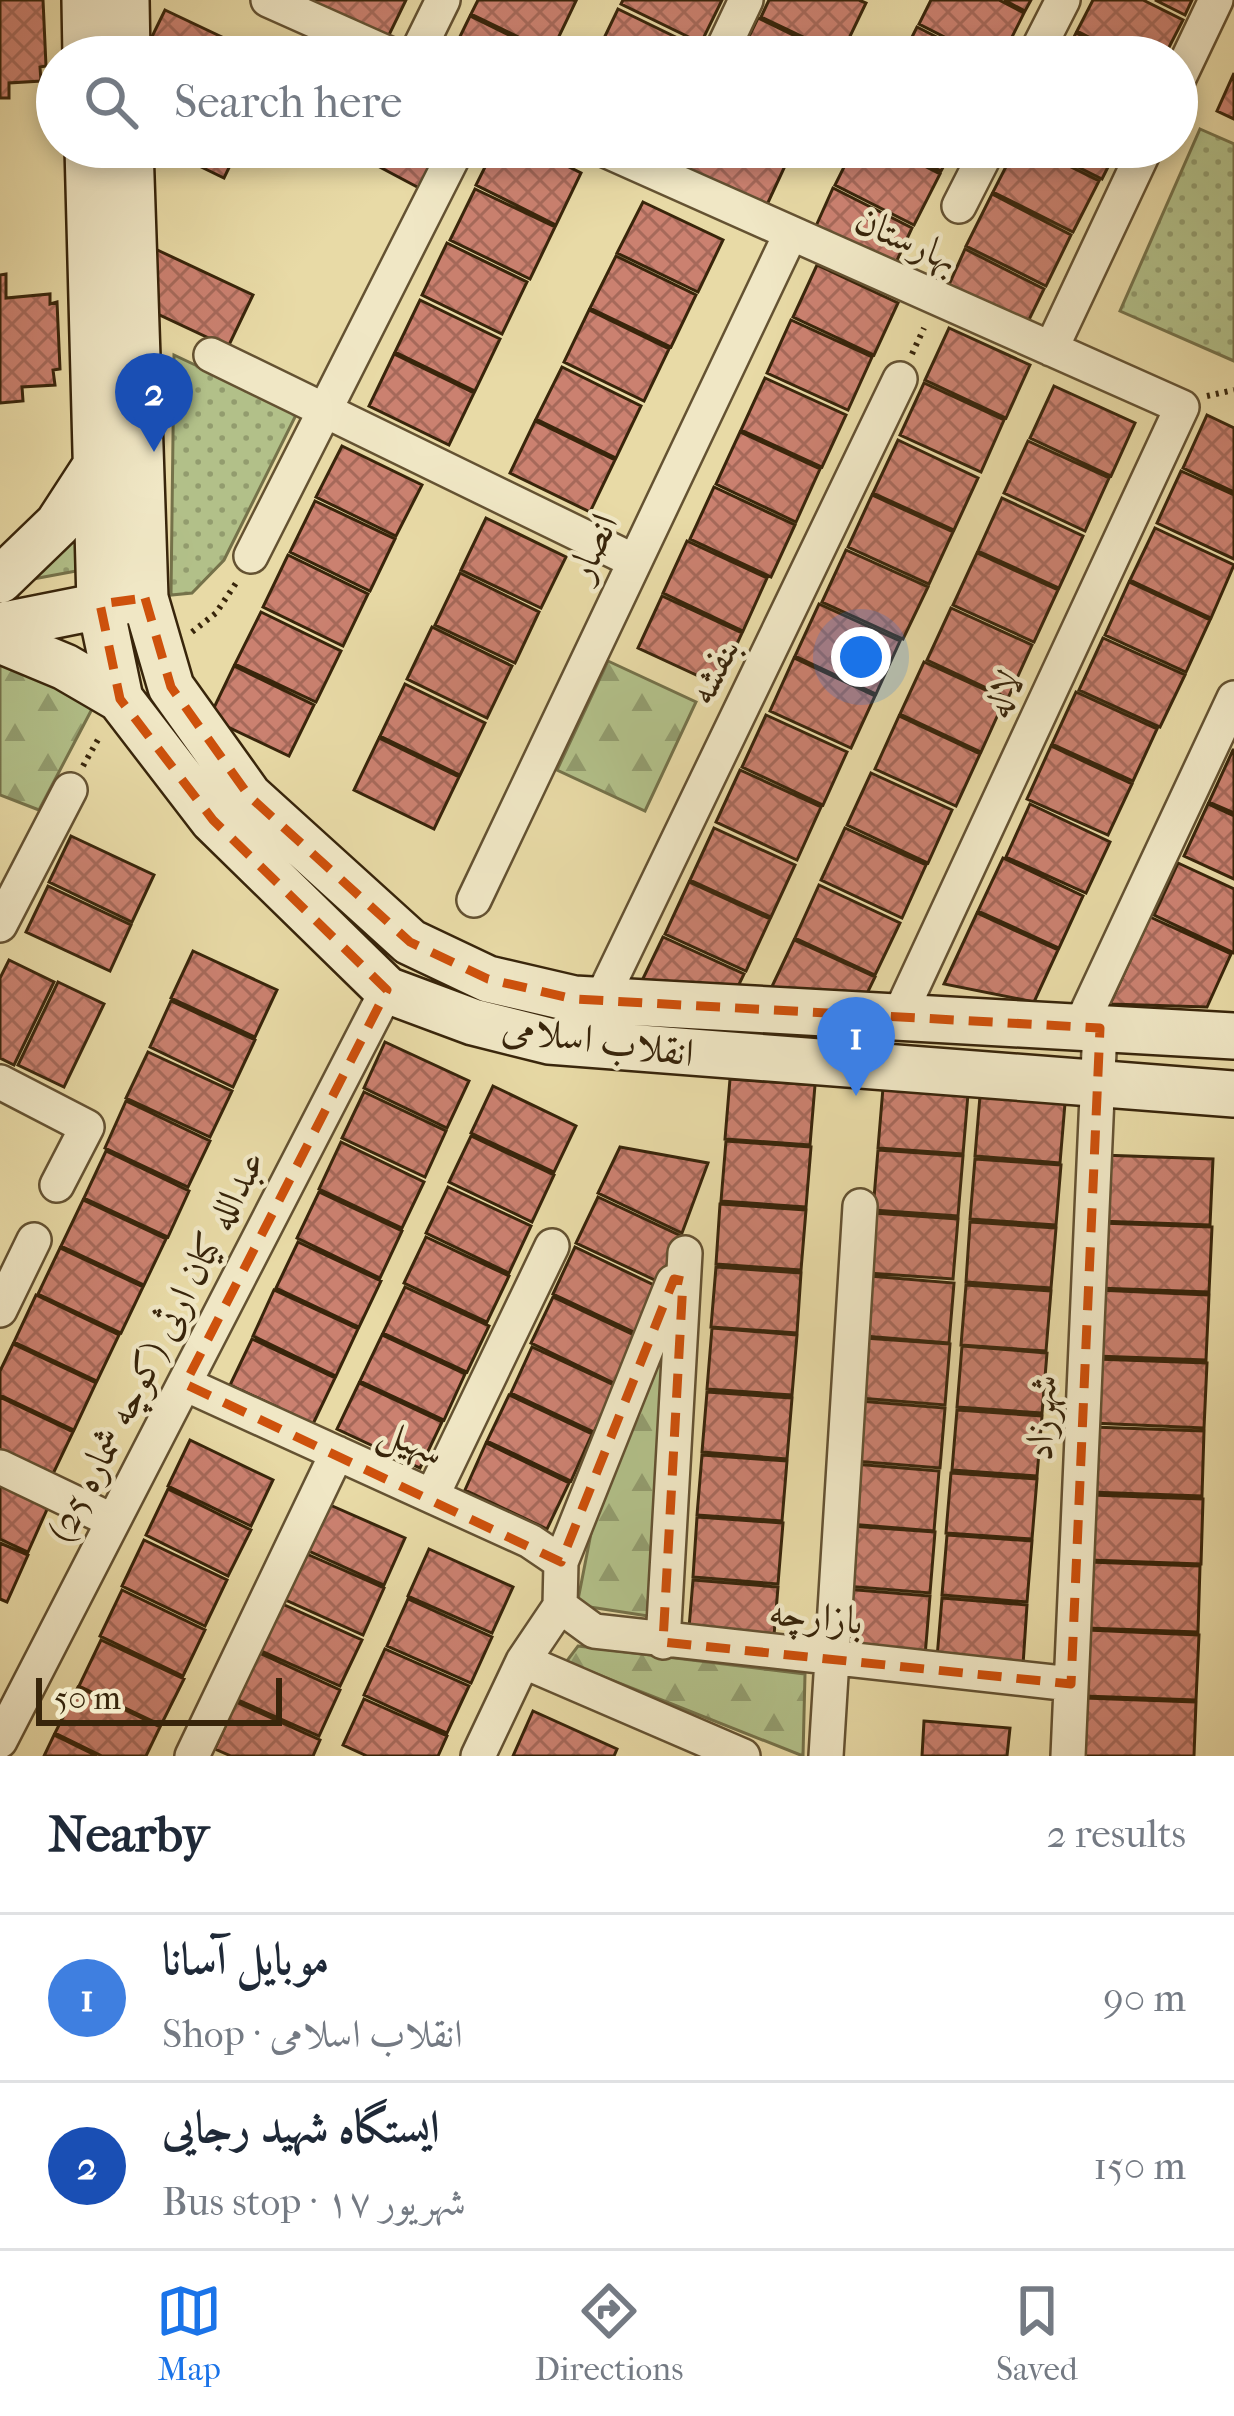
<!DOCTYPE html>
<html lang="en">
<head>
<meta charset="utf-8">
<style>
	:root { --surface:#fff; --page:#f2f2f3; --text:#1f2937; --muted:#747a83; --line:#e0e1e3; --accent:#1a73e8 }
	body { margin:0; font-family:"IM FELL French Canon",Amiri,serif; background:var(--page); color:var(--text) }
	.scale { position:absolute; left:36px; bottom:30px; width:246px; box-sizing:border-box; padding-left:12px; border:6px solid #38250b; border-top:0; font-size:33px; line-height:42px; white-space:nowrap; color:#38250b; -webkit-text-stroke:9px #f0e7c5; paint-order:stroke }
	.you { position:absolute; left:861px; top:657px; width:42px; height:42px; margin:-30px; border:9px solid #fff; border-radius:50%; background:#1a73e8; box-shadow:0 0 0 18px #1a73e833 }
	.badge { display:grid; place-items:center; width:78px; height:78px; border-radius:50%; background:var(--accent); color:#fff; font-size:39px; font-weight:700 }
	.pin { position:absolute; translate:-50% -99px; filter:drop-shadow(0 3px 6px #0008) }
	.pin::after { content:''; position:absolute; top:63px; width:42px; height:36px; background:inherit; clip-path:polygon(0 0,100% 0,50% 100%) }
	.list { margin:0; padding:0; list-style:none }
	h2 { display:flex; justify-content:space-between; align-items:center; height:156px; margin:0; padding:0 48px; font-size:51px }
	h2 small { font-size:39px; font-weight:400; color:var(--muted) }
	.list li { display:grid; grid-template-columns:78px 1fr auto; gap:36px; align-items:center; box-sizing:border-box; height:168px; padding:0 48px; border-top:3px solid var(--line) }
	.list b { display:block; font-size:45px; white-space:nowrap }
	.list p { margin:0; font-size:39px; white-space:nowrap; color:var(--muted) }
	.list em { font-size:39px; font-style:normal; color:var(--muted) }
	.icon { flex:none; width:66px; height:66px; fill:none; stroke:currentColor; stroke-width:2; stroke-linecap:round; stroke-linejoin:round }
	.map { position:relative; flex:none; width:1234px; height:1756px; overflow:hidden }
	.search { position:absolute; background:var(--surface); box-shadow:0 6px 18px #0003; left:36px; right:36px; top:36px; height:132px; display:flex; align-items:center; gap:30px; box-sizing:border-box; padding:0 42px; border-radius:66px; color:var(--muted); font-size:45px }
	.sheet { height:492px; background:var(--surface) }
	nav { display:flex; justify-content:space-around; align-items:center; box-sizing:border-box; height:168px; border-top:3px solid var(--line); background:var(--surface); font-size:33px; color:var(--muted) }
	nav a { display:grid; justify-items:center; gap:6px }
	nav .on { color:var(--accent) }
	.map>svg:first-child { display:block }
	.grass { fill:url(#grass-dots); stroke:#75724a; stroke-width:3 }
	.forest { fill:url(#forest-firs); stroke:#75724a; stroke-width:3 }
	.building { fill:url(#building-cross-hatch); stroke:#38250b; stroke-width:3 }
	.lines { fill:none; stroke-linecap:round; stroke-linejoin:round }
	.street-casing { stroke:#645232; stroke-width:38 }
	.secondary-casing { stroke:#38250b; stroke-width:50 }
	.path { stroke:#38250b; stroke-width:6; stroke-dasharray:3 6; stroke-linecap:butt }
	.street { stroke:#f0e7c5; stroke-width:33 }
	.secondary { stroke:#f0e7c5; stroke-width:45 }
	.marked { fill:none; stroke:#ce510c; stroke-width:9; stroke-dasharray:24 15; stroke-linejoin:round }
	.labels { text-anchor:middle; dominant-baseline:central; stroke-width:9; stroke-linejoin:round; paint-order:stroke }
	.street-label { font-size:39px; fill:#38250b; stroke:#f0e7c5 }
</style>
</head>
<body>
<div class="map">
<svg width="1234" height="1756" viewBox="0 0 1234 1756">
	<defs>
		<pattern id="grass-dots" width="8" height="8" patternUnits="userSpaceOnUse" patternTransform="scale(3)"><rect width="8" height="8" fill="#b2c089"/><path d="M2 2h.1M6 6h.1" fill="none" stroke="#929c6e" stroke-width="1.8" stroke-linecap="round"/></pattern>
		<pattern id="forest-firs" width="22" height="20" patternUnits="userSpaceOnUse" patternTransform="scale(3)"><rect width="22" height="20" fill="#b2c089"/><path d="M5 1l3.5 6h-7zM16 11l3.5 6h-7z" fill="#929c6e"/></pattern>
		<pattern id="building-cross-hatch" width="8" height="8" patternUnits="userSpaceOnUse" patternTransform="scale(3)"><rect width="8" height="8" fill="#cb8170"/><path d="M0 0l8 8M0 8l8-8" fill="none" stroke="#a6695a"/></pattern>
	</defs>
	<rect width="100%" height="100%" fill="#e8daa6"/>
	<filter id="stains"><feTurbulence type="fractalNoise" baseFrequency=".00167" numOctaves="4"/><feColorMatrix values="0 0 0 0 .2 0 0 0 0 .09 0 0 0 0 .02 0 0 0 .5 -.17"/></filter>
	<radialGradient id="worn" r=".72"><stop offset=".6" stop-color="#630" stop-opacity="0"/><stop offset="1" stop-color="#630" stop-opacity=".3"/></radialGradient>
	<path class="grass" d="M1200,129l34,15v217l-114,-50z
		M174,355l123,58 -73,147 -32,33 -21,2z
		M87,506v63l-81,15z"/>
	<path class="forest" d="M0,660l53,16 39,33 -53,101 -39,-15z
		M608,661l88,41 -51,109 -88,-41z
		M666,1330l-18,286 -71,-11 16,-82z
		M578,1646l227,28 -2,82 -237,-94z"/>
	<path class="building" d="M0,0h43l3,66 -6,1 1,14 -32,2v15h-9z
		M307,0h99l-19,39z
		M478,0h95l3,1 -25,52 -80,-39z
		M623,0h99l-21,43 -80,-39z
		M769,0h90l7,3 -25,52 -80,-38z
		M931,0h68l25,13 -22,44h-18l-65,-33z
		M1004,0h27l-6,11z
		M1093,0h50l40,20 -19,37h-36l-51,-26z
		M1155,0h37l-7,15z
		M618,9l80,39 -4,9h-99z
		M165,10l80,38 -4,9h-99z
		M470,16l80,39 -1,2h-99z
		M758,18l80,39h-99z
		M917,27l59,30h-74z
		M1076,33l47,24h-59z
		M1234,73v46l-17,-8z
		M160,147h79l-15,31z
		M342,147h99l-20,42z
		M495,147h34l52,26 -25,52 -80,-40z
		M697,147h50l38,19 -20,43 -80,-34z
		M754,147h40l-8,16z
		M854,147h33l53,27 -26,51 -79,-40z
		M893,147h61l-13,24z
		M1016,147h15l68,34 -26,51 -80,-40z
		M1038,147h80l-16,32z
		M833,188l79,40 -20,43 -80,-36z
		M475,189l80,38 -25,52 -80,-39z
		M992,194l79,41 -25,51 -80,-40z
		M643,202l80,38 -25,52 -81,-39z
		M447,243l80,39 -25,52 -80,-39z
		M151,247l102,48 -25,52 -81,-38z
		M965,249l79,40 -21,43 -79,-36z
		M616,256l80,39 -25,52 -81,-39z
		M817,265l81,38 -24,52 -81,-38z
		M6,274v24l44,-4v10l7,-2 3,67 -7,1 2,15 -33,2 1,14 -23,2v-128z
		M420,300l80,39 -25,52 -80,-39z
		M589,310l80,39 -25,52 -80,-39z
		M791,320l81,37 -24,53 -81,-37z
		M949,328l81,37 -24,53 -81,-38z
		M394,354l80,39 -25,52 -80,-39z
		M562,367l79,39 -25,52 -80,-39z
		M765,378l81,37 -24,52 -81,-37z
		M924,383l80,37 -23,52 -81,-37z
		M1054,386l81,37 -24,53 -81,-38z
		M1207,415l27,13v64l-51,-24z
		M535,421l80,39 -25,52 -80,-39z
		M740,432l80,37 -24,53 -80,-38z
		M898,440l80,38 -24,52 -81,-37z
		M1028,441l81,37 -24,53 -81,-38z
		M342,446l80,39 -26,51 -80,-39z
		M1181,471l53,24v64l-77,-36z
		M714,487l81,38 -24,52 -81,-38z
		M872,495l81,37 -24,52 -81,-37z
		M1002,498l81,38 -24,52 -81,-37z
		M315,501l80,38 -25,52 -80,-39z
		M486,518l80,39 -25,51 -80,-38z
		M1155,528l79,37 -23,53 -81,-38z
		M687,541l80,37 -24,53 -80,-38z
		M846,550l82,37 -25,52 -81,-37z
		M977,553l81,37 -24,52 -81,-37z
		M288,555l80,39 -25,52 -80,-39z
		M460,573l79,39 -24,51 -80,-38z
		M1129,582l81,38 -24,52 -81,-37z
		M662,596l80,37 -24,52 -80,-37z
		M819,604l81,37 -24,53 -81,-38z
		M951,608l81,37 -24,53 -81,-38z
		M261,612l80,39 -25,51 -81,-38z
		M432,627l80,39 -25,52 -80,-39z
		M1103,638l82,37 -25,52 -81,-37z
		M794,658l81,38 -24,52 -81,-37z
		M924,662l81,37 -24,53 -81,-38z
		M234,666l80,39 -25,51 -80,-38z
		M405,684l80,39 -25,52 -80,-39z
		M1076,692l81,37 -24,52 -81,-37z
		M766,715l81,37 -24,53 -81,-38z
		M899,716l81,38 -24,52 -81,-37z
		M379,738l80,39 -25,52 -80,-39z
		M1051,746l81,38 -24,51 -81,-36z
		M1233,750h1v63l-25,-11z
		M740,770l81,37 -24,53 -81,-38z
		M871,773l81,37 -24,53 -81,-38z
		M1030,804l80,38 -24,51 -80,-36z
		M1208,804l26,12v63l-50,-23z
		M714,828l81,37 -24,52 -81,-37z
		M845,828l81,37 -24,53 -81,-38z
		M71,836l83,39 -22,47 -83,-40z
		M1003,858l80,38 -24,52 -81,-37z
		M1178,863l56,26v64l-80,-38z
		M689,882l81,37 -24,52 -81,-37z
		M819,885l81,38 -25,52 -80,-37z
		M48,886l83,39 -21,46 -84,-39z
		M977,913l81,37 -24,52 -90,-18z
		M1150,917l81,37 -24,53 -97,-3z
		M663,937l81,37 -13,27 -94,-10z
		M794,940l81,37 -14,29 -94,-9z
		M193,951l84,39 -22,47 -84,-39z
		M9,960l45,22 -40,83 -14,-7v-80z
		M58,982l46,22 -40,83 -46,-22z
		M171,1001l84,39 -22,47 -83,-40z
		M385,1042l84,39 -22,47 -83,-40z
		M148,1052l84,39 -22,46 -84,-39z
		M730,1079l85,6 -5,60 -85,-6z
		M493,1086l83,40 -22,46 -83,-39z
		M883,1088l85,6 -5,60 -85,-6z
		M364,1092l82,39 -21,46 -83,-39z
		M980,1096l85,7 -5,60 -85,-7z
		M126,1101l84,40 -22,46 -83,-39z
		M471,1136l83,39 -22,47 -83,-40z
		M726,1141l85,6 -5,60 -85,-6z
		M341,1142l83,40 -22,46 -83,-39z
		M620,1147l88,16 -26,70 -84,-40z
		M878,1150l85,6 -5,60 -85,-6z
		M106,1151l83,40 -21,46 -84,-39z
		M1101,1155l112,4 -3,66 -112,-4z
		M975,1159l86,6 -5,60 -86,-6z
		M448,1187l83,39 -22,47 -83,-40z
		M319,1192l83,39 -22,47 -83,-40z
		M598,1197l83,39 -22,46 -83,-39z
		M83,1200l83,39 -22,46 -83,-39z
		M720,1204l86,6 -5,60 -85,-6z
		M873,1213l85,6 -5,60 -85,-6z
		M970,1222l86,6 -5,60 -85,-6z
		M1100,1223l112,4 -3,65 -112,-4z
		M426,1237l83,39 -22,46 -83,-39z
		M298,1242l83,39 -22,46 -83,-39z
		M575,1247l83,40 -22,46 -83,-39z
		M60,1248l83,39 -22,46 -83,-39z
		M716,1267l85,6 -4,60 -86,-6z
		M869,1276l85,7 -5,60 -85,-7z
		M966,1285l85,6 -5,60 -85,-6z
		M405,1287l84,39 -22,46 -84,-39z
		M274,1290l84,39 -22,47 -83,-40z
		M1097,1290l112,5 -3,65 -111,-4z
		M36,1295l83,40 -22,46 -83,-39z
		M553,1297l83,39 -22,47 -83,-40z
		M712,1328l85,7 -5,60 -85,-6z
		M382,1335l83,39 -21,46 -84,-39z
		M864,1338l86,6 -5,61 -86,-7z
		M252,1339l83,39 -22,46 -83,-39z
		M13,1344l83,39 -22,47 -74,-35v-24z
		M962,1346l85,7 -5,60 -85,-6z
		M532,1347l84,39 -22,46 -83,-39z
		M1095,1359l112,4 -3,65 -112,-5z
		M359,1383l83,39 -22,46 -83,-39z
		M707,1392l85,6 -5,61 -85,-7z
		M509,1395l83,39 -21,47 -84,-40z
		M0,1397l73,35 -22,46 -51,-24z
		M859,1401l86,7 -5,60 -86,-7z
		M957,1410l85,6 -5,60 -85,-6z
		M1092,1427l112,4 -2,65 -113,-4z
		M190,1440l83,40 -22,46 -83,-40z
		M486,1443l83,40 -22,46 -82,-39z
		M702,1455l85,6 -5,60 -85,-6z
		M854,1464l85,7 -5,60 -85,-7z
		M951,1473l86,6 -5,60 -86,-6z
		M0,1483l49,22 -21,47 -28,-13z
		M168,1489l83,41 -23,46 -82,-41z
		M1091,1495l112,4 -2,65 -112,-4z
		M321,1501l84,37 -21,47 -84,-38z
		M697,1517l86,6 -5,61 -85,-7z
		M850,1526l85,6 -5,61 -85,-7z
		M947,1535l85,6 -5,61 -85,-7z
		M144,1540l83,40 -22,46 -83,-40z
		M0,1543l28,12 -21,47 -7,-3z
		M429,1549l84,38 -21,46 -84,-37z
		M300,1551l84,37 -21,47 -84,-38z
		M1088,1562l112,4 -2,66 -112,-4z
		M693,1580l85,7 -5,60 -85,-7z
		M845,1589l85,7 -5,60 -85,-6z
		M122,1590l83,40 -22,46 -83,-40z
		M942,1598l85,7 -4,60 -86,-7z
		M408,1599l84,38 -21,46 -84,-37z
		M278,1602l84,38 -22,46 -83,-37z
		M1087,1630l112,5 -3,65 -112,-4z
		M101,1640l83,39 -23,46 -82,-39z
		M385,1649l84,37 -22,47 -83,-38z
		M257,1652l83,38 -21,46 -83,-37z
		M78,1687l82,40 -14,29h-44l-47,-23z
		M1084,1698l112,4 -2,54h-112z
		M364,1699l83,37 -9,20h-71l-24,-11z
		M236,1702l84,38 -7,16h-82l-16,-7z
		M533,1711l84,38 -3,7h-101z
		M924,1721l86,7 -3,28h-85z
		M54,1735l43,21h-53z"/>
	<g class="lines">
		<defs>
			<path id="street" d="M268,0l128,57
				M415,57l28,-57
				M719,57l27,-57
				M1034,57l29,-57
				M1177,82l39,-82
				M598,147l584,260 -283,609
				M959,206l30,-59
				M1051,349l95,-202
				M211,355l421,205
				M251,556l207,-409
				M474,900l317,-667
				M0,925l70,-135
				M601,1000l299,-621
				M1080,1027l154,-329
				M0,1082l87,45 -30,58
				M0,1310l34,-70
				M185,1384l345,157 31,21 -1,44
				M0,1467l113,54
				M432,1496l120,-250
				M561,1562l112,-280
				M560,1606l34,25 477,53
				M663,1642l22,-389
				M523,1661l220,95
				M0,1741l387,-751
				M192,1756l145,-303
				M478,1756l45,-95 37,-55
				M826,1756l34,-550
				M1068,1756l32,-728"/>
			<path id="secondary" d="M85,0l1,57
				M126,0l1,57
				M88,147l12,457 20,95 93,121 174,170 86,32 76,19 685,53
				M130,147l15,451 26,89 78,109 161,146 78,37 86,20 660,37
				M0,580l58,-56 37,-57
				M0,626l130,-26
				M0,640l65,27 55,32"/>
		</defs>
		<use href="#street" class="street-casing"/>
		<use href="#secondary" class="secondary-casing"/>
		<path class="path" d="M912,354l12,-26
			M1207,396l27,-6
			M192,632l24,-19 22,-33
			M83,766l17,-30"/>
		<use href="#street" class="street"/>
		<use href="#secondary" class="secondary"/>
	</g>
	<path class="marked" d="M145,598l26,89 78,109 161,146 78,37 86,20 526,29 -29,656 -408,-42 20,-361 -9,-2 -113,283 -376,-178 202,-394 -174,-170 -93,-121 -20,-95z"/>
	<g class="labels">
		<g class="street-label">
			<text transform="translate(907 239) rotate(24)">بهارستان</text>
			<text transform="translate(592 547) rotate(-65)">انصار</text>
			<text transform="translate(713 671) rotate(-64)">بنفشه</text>
			<text transform="translate(1003 694) rotate(-65)">لاله</text>
			<text transform="translate(598 1040) rotate(8)">انقلاب اسلامی</text>
			<text transform="translate(156 1346) rotate(-63)">عبدالله کیان ارثی (کوچه شماره 25)</text>
			<text transform="translate(1041 1418) rotate(-87)">شهرزاد</text>
			<text transform="translate(412 1441) rotate(24)">سهیل</text>
			<text transform="translate(816 1616) rotate(6)">بازارچه</text>
		</g>
	</g>
	<rect width="100%" height="100%" filter="url(#stains)"/>
	<rect width="100%" height="100%" fill="url(#worn)"/>
</svg>
<div class="scale">50 m</div>
<div class="you"></div>
<div class="pin badge" style="left:856px;top:1096px;background:#3f7fe0">1</div>
<div class="pin badge" style="left:154px;top:452px;background:#1a4fb4">2</div>
<div class="search"><svg class="icon" aria-label="search" viewBox="0 0 24 24"><circle cx="10" cy="10" r="6"/><path d="M15 15l6 6"/></svg>Search here</div>
</div>
<section class="sheet">
<h2>Nearby<small>2 results</small></h2>
<ul class="list">
<li><span class="badge" style="background:#3f7fe0">1</span><div><b>موبایل آسانا</b><p>Shop · انقلاب اسلامی</p></div><em>90 m</em></li>
<li><span class="badge" style="background:#1a4fb4">2</span><div><b>ایستگاه شهید رجایی</b><p>Bus stop · ۱۷ شهریور</p></div><em>150 m</em></li>
</ul>
</section>
<nav>
<a class="on"><svg class="icon" aria-label="map" viewBox="0 0 24 24"><path d="M3 6l6-2 6 2 6-2v14l-6 2-6-2-6 2zM9 4v14M15 6v14"/></svg>Map</a>
<a><svg class="icon" aria-label="directions" viewBox="0 0 24 24"><path d="M12 3l9 9-9 9-9-9zM9 14v-3h6M13 9l2 2-2 2"/></svg>Directions</a>
<a><svg class="icon" aria-label="saved" viewBox="0 0 24 24"><path d="M7 4h10v16l-5-4-5 4z"/></svg>Saved</a>
</nav>
</body>
</html>
